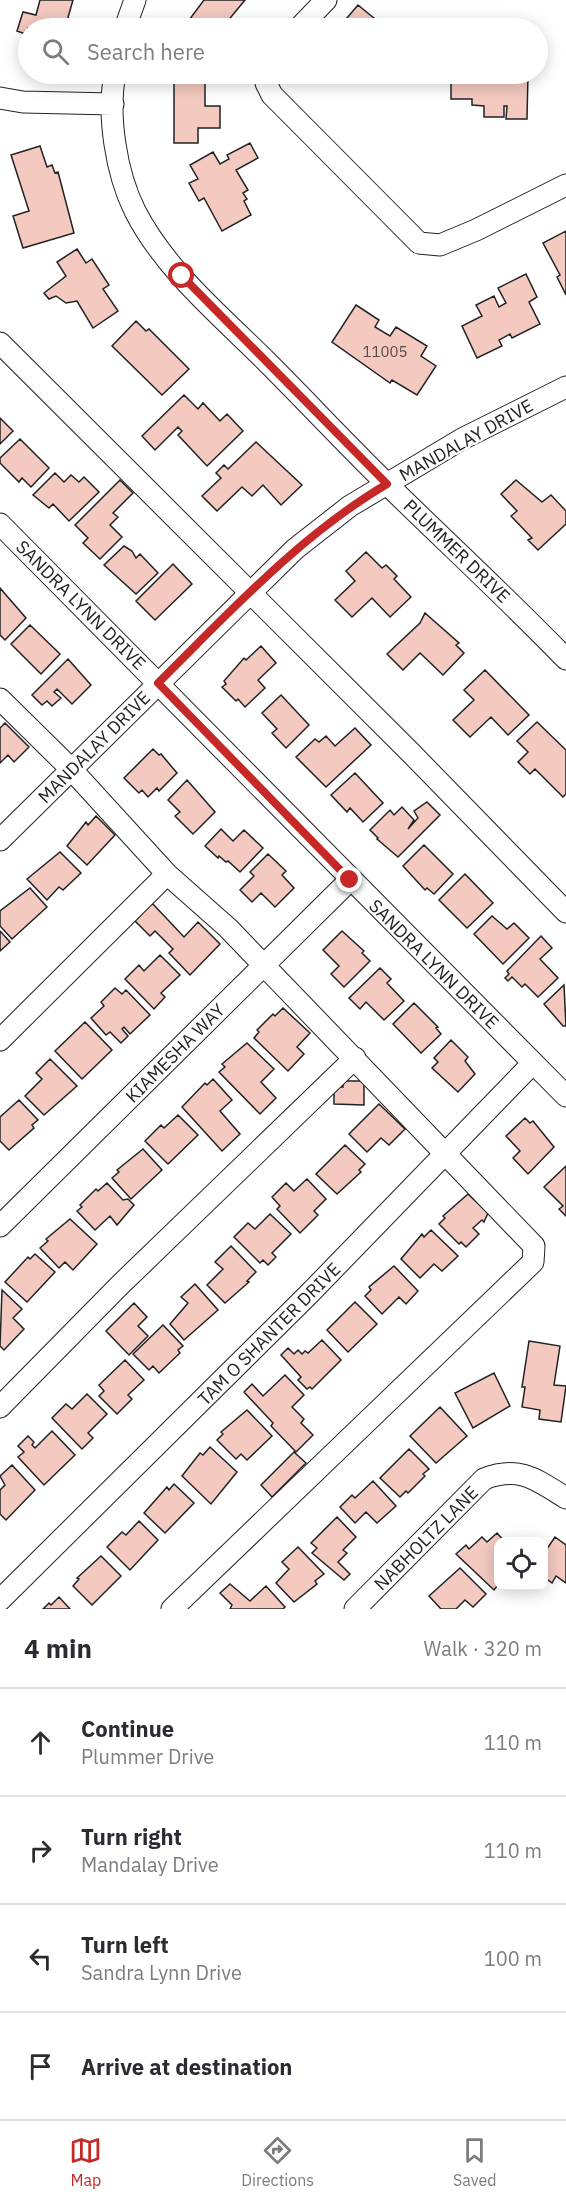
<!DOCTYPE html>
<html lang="en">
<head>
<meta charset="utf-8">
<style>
	:root { --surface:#fff; --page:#f2f2f3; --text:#2b2b33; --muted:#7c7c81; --line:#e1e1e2; --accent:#c62828 }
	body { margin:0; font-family:"IBM Plex Sans",sans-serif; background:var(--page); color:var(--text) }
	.controls { position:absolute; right:18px; bottom:18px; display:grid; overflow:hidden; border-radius:12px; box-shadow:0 3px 15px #0003 }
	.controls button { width:54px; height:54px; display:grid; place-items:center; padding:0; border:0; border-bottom:2px solid var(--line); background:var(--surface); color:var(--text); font:30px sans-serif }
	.stop { position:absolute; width:18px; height:18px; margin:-14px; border:4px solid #c62828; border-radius:50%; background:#fff }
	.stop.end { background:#c62828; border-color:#fff; box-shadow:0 2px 6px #0008 }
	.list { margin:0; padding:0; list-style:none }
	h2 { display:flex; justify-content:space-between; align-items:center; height:78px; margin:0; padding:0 24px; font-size:26px }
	h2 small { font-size:20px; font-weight:400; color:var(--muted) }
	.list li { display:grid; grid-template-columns:39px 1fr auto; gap:18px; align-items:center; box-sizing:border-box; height:108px; padding:0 24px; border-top:2px solid var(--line) }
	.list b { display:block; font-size:22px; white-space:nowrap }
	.list p { margin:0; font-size:20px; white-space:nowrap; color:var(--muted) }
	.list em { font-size:20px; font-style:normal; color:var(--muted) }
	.icon { flex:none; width:33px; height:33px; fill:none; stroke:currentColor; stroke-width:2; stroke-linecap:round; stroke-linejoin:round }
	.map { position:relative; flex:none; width:566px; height:1609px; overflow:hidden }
	.search { position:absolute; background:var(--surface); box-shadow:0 3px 15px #0003; left:18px; right:18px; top:18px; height:66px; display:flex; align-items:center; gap:15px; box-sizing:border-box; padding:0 21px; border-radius:33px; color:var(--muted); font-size:22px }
	.sheet { height:510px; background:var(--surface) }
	nav { display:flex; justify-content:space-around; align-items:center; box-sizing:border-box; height:84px; border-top:2px solid var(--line); background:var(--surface); font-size:16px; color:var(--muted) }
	nav a { display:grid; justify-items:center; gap:3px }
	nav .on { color:var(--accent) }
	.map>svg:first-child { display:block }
	.building { fill:#f3c9c0; stroke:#222; stroke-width:1.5 }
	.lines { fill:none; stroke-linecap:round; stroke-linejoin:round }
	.minor-casing { stroke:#222; stroke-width:23 }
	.minor { stroke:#fff; stroke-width:21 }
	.route { stroke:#c62828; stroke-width:8 }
	.labels { text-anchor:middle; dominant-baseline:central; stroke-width:4.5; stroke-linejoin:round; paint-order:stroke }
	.number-label { font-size:15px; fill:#564c4a }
	.street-label { font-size:18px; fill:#222; stroke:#fff }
</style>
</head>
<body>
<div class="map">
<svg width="566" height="1609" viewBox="0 0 566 1609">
	<rect width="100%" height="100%" fill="#fff"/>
	<path class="building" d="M40,0h33l-8,28h-37v7l-11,-4 6,-19 13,3z
		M204,0h41l-23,28h-34l5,-5 -4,-3z
		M358,5l28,23h-41l-4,-3z
		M174,74h31v32h15v22h-22v15h-24z
		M451,74h77l-1,45h-21l1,-13h-3v11h-20v-11l-12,-1v-6h-21z
		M250,143l8,15 -22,12 12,20 -5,3 4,6 -3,2 7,14 -29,16 -18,-33 -5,3 -10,-18 9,-4 -8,-14 23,-13 7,12 9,-5 -2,-4z
		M40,146l7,21 5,-2 3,8 3,-1 16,61 -51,15 -10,-32 16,-5 -18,-56z
		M566,231v64l-9,-18 3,-2 -17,-32z
		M77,249l9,14 6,-4 17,26 -6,4 15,22 -25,17 -16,-27 -11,2 -10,-7 -7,3 -5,-6 22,-17 -9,-14z
		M526,274l11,23 -8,5 11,22 -28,14 -2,-4 -11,6 3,6 -25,12 -15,-32 20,-10 -6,-11 18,-9 5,11 7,-4 -8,-15z
		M356,305l23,15 -4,7 15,9 6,-9 31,19 -6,10 15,10 -19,29 -25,-15 -2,3 -58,-41z
		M136,321l10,10 3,-2 40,40 -27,26 -50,-49z
		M184,395l14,14 5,-6 17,18 7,-7 16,17 -36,35 -29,-31 4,-4 -4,-4 -23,23 -13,-14z
		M0,418l13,13 -13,13z
		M20,439l29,29 -18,19 -9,-9 -3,4 -19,-19v-5z
		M256,442l46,43 -21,20 -18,-20 -11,11 -10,-9 -25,24 -15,-15 19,-18 -5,-5 8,-8 4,4z
		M55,473l9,9 7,-7 8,7 5,-5 15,15 -30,29 -16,-17 -4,4 -16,-13z
		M120,480l13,13 -20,20 5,4 -8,8 12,12 -22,22 -17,-16 5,-5 -13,-13z
		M516,480l26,22 9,-7 15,16v13l-28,26 -10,-10 4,-2 -21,-22 6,-5 -16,-17z
		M124,546l8,5 4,7 4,-4 18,19 -22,21 -32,-29z
		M366,552l16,16 4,-3 11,11 -3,3 17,18 -21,20 -18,-19 -20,19 -17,-17 20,-19 -9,-10z
		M173,564l19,20 -37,36 -19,-19z
		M0,588l26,30 -21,22 -5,-5z
		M425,613l34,30 -3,2 8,8 -21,22 -23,-22 -17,17 -16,-16 33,-31z
		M30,625l30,29 -19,20 -30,-30z
		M261,646l15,17 -18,17 7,8 -20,19 -7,-8 -2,2 -14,-14 4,-3 -2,-3 20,-23 2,2z
		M68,659l23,26 -19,19 -15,-15 -3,3 7,6 -9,8 -5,-5 -5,4 -10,-10z
		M485,670l44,45 -21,20 -17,-18 -21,20 -17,-17 21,-20 -10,-10z
		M281,695l28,30 -23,23 -14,-15 5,-4 -15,-16z
		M537,722l29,28v44l-3,3 -28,-28 -5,5 -12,-12 10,-10 -11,-11z
		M5,723l24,24 -15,15 -6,-7 -8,8v-35z
		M355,728l16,17 -45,42 -30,-30 19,-18 4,3 7,-6 9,10z
		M153,749l6,6 2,-1 16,19 -18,18 -2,-3 -9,9 -6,-7 -3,3 -15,-15z
		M355,773l28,30 -20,19 -13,-14 -3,4 -16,-17z
		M187,780l28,32 -22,22 -18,-18 5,-4 -12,-12z
		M427,802l13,13 -42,42 -21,-18 1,-1 -8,-8 20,-20 4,5 8,-8 12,13 -6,9 10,-11 -4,-7z
		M96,816l19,19 -28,30 -20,-19 19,-24 2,3z
		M221,829l12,12 11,-11 19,18 -23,24 -12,-11 -2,1 -7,-6 -1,2 -13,-12z
		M424,845l29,29 -19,20 -7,-6 -2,2 -22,-24z
		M60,852l21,21 -18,17 -4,-3 -12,13 -20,-21z
		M268,854l18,17 -4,4 12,13 -19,19 -14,-14 -9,9 -12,-12 14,-14 -4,-4z
		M465,874l28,29 -26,25 -28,-28z
		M30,888l17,19 -35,32 -12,-13v-15z
		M152,903l32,34 14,-15 22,22 -30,31 -21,-22 4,-4 -18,-18 -5,5 -15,-15z
		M492,916l15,13 7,-6 15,15 -26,26 -29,-30z
		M0,931l10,11 -10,9z
		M342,931l22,20 -2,2 8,8 -26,26 -13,-13 8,-8 -16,-16z
		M541,936l11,12 -12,11 18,19 -20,19 -13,-13 -3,3 -10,-10 -4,4 -3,-3 4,-4 -2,-3z
		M160,955l20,20 -19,18 4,4 -11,12 -29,-30 14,-14 5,6z
		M380,968l11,11 -4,4 17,18 -20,19 -18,-18 -6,7 -11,-11z
		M564,985l2,41h-3l-19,-22z
		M115,988l7,6 4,-4 24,25 -20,19 -6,-7 -2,2 6,7 -7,7 -11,-11 -4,3 -15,-17 13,-12 -3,-4z
		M414,1003l24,24 -2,1 5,6 -20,19 -28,-29z
		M283,1008l27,25 -13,14 7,7 -16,17 -34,-33 5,-6 -2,-2 16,-16 2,2z
		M85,1022l27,28 -30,29 -27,-28z
		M451,1040l17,17 -3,4 10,13 -17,18 -26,-24 6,-6 -4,-4z
		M247,1043l27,26 -13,13 15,16 -16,16 -41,-42 6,-5 -3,-3z
		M50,1059l27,27 -33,29 -19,-19 17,-17 -6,-6z
		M213,1079l19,21 -12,11 20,23 -18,17 -40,-44 23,-24 2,2z
		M343,1081h21v24l-30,-1v-17h9z
		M19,1100l19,20 -6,5 2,3 -25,22 -9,-9v-24z
		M379,1104l26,25 -16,16 -8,-7 -14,14 -18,-18z
		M178,1115l20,20 -30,29 -23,-23 16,-16 3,3z
		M525,1118l5,5 3,-2 21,26 -26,27 -15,-16 7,-7 -14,-15z
		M345,1145l20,19 -6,6 2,2 -24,22 -21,-20z
		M143,1149l19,21 -31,29 -19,-21 7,-6 -2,-2z
		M566,1166v50l-7,-7 4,-3 -19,-19z
		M307,1179l19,20 -12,12 4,4 -18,18 -23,-24 3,-3 -8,-9 14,-14 8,8z
		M107,1183l16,17 5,-1 6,6 -17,20 -7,-9 -15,14 -18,-19 5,-4 -2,-2 16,-16 2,2z
		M468,1194l20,19 -4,9 -2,-2 -9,8 6,6 -13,13 -5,-5 -2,2 -20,-20 6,-6 -2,-2z
		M270,1214l21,20 -19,19 4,4 -8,8 -5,-5 -3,3 -26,-26 14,-14 7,6z
		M70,1219l27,25 -24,26 -8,-8 -6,6 -19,-20 8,-7 -2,-2z
		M431,1230l27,26 -16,15 -8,-7 -14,14 -19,-19 21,-25 2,3z
		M231,1246l25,26 -9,9 2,1 -24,21 -18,-18 16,-16 -8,-7z
		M35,1254l20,18 -28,30 -22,-20 23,-25 2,2z
		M394,1266l24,25 -12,13 -7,-7 -17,17 -17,-18 6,-6 -2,-3z
		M195,1284l23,26 -34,30 -14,-16 18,-21 -7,-6z
		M2,1290l20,19 -9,9 11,11 -20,21 -4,-4z
		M355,1302l22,22 -29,28 -21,-22z
		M134,1303l13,14 -9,9 10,10 -19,19 -23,-24z
		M163,1325l20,21 -5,4 2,3 -21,20 -6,-7 -4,4 -16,-16z
		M322,1340l19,20 -29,29 -2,-2 -3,2 -9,-9 3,-3 -20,-22 7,-7 6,6 4,-4 4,4 3,-3 3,2z
		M529,1341l31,5 -6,39 12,1 -5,36 -22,-3 1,-9 -18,-3 3,-20h-3z
		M125,1360l19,20 -16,15 4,4 -15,15 -18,-18 5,-5 -5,-6z
		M494,1373l16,33 -37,22 -18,-35z
		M285,1375l19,20 -12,12 12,12 -3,4 12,12 -17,17 -25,-26 2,-3 -29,-31 8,-8 11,12z
		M87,1394l20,20 -19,19 5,5 -11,11 -30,-31 14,-14 6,5z
		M440,1407l27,29 -31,27 -26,-27z
		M247,1410l25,26 -25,24 -6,-6 -5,5 -19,-19 6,-6 -2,-2z
		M52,1431l23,24 -31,30 -26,-28 6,-5 -6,-6 10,-10 6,6 -2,3 3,3z
		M210,1447l27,25 -26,32 -29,-28 18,-23 3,2z
		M409,1449l20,20 -6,5 2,2 -17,17 -2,-2 -6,6 -20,-19z
		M294,1452l12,11 -34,34 -11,-12z
		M12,1465l23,25 -29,30 -6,-6v-24l5,-5 -5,-9z
		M373,1481l23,25 -19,17 -11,-11 -11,11 -15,-16 12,-12 3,3z
		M174,1484l20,19 -29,30 -21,-20 23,-26 2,3z
		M337,1517l19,20 -13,13 4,3 -9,9 12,12 -6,6 -32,-27 5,-5 -6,-5z
		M139,1521l19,19 -28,30 -23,-23 15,-15 4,3z
		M497,1533l8,9h-7v43l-4,5 -38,-36 10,-9 3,4 13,-12 5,5z
		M555,1537l11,8v38l-10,-7 -4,7 -8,-6v-24z
		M298,1547l26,27 -9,7 2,3 -23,18 -18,-19 13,-14 -7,-7z
		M101,1556l20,20 -29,29 -19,-19 6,-7 -2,-1z
		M460,1568l26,26 -13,13 -8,-7 -9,9h-15l-12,-13z
		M230,1584l20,17 16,-15 19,21 -2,2h-53l2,-4 -12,-12z
		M59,1597l11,12h-27l6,-6 2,2z"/>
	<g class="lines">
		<defs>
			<path id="minor" d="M125,28l10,-28
				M299,28l27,-28
				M115,74c-8,41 1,99 20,137 30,59 85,104 131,150 41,41 80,83 121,123 60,59 121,115 179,175
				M268,74l-2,9 6,12 147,148 21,2 36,-15 90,-45
				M0,98l23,4 90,2
				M0,343l410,409 156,160
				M0,524l566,572
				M0,699l71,70 96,105 61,54 306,318 -1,16 -361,347
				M0,840l295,-291 55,-43 112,-67 104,-52
				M0,1040l167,-166
				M0,1226l350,-346
				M0,1407l120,-122 235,-227
				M0,1600l309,-306 224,-231
				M355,1609l129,-130c35,-14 53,1 82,19"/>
		</defs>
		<use href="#minor" class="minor-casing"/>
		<use href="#minor" class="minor"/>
	</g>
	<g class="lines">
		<path class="route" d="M182,276l205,208c-88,52 -157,128 -229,199l192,197"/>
	</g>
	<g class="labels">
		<g class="number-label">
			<text x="385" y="351">11005</text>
		</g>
		<g class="street-label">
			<text transform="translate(466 440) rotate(-29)">MANDALAY DRIVE</text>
			<text transform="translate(457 551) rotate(44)">PLUMMER DRIVE</text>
			<text transform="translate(81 605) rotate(45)">SANDRA LYNN DRIVE</text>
			<text transform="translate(94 747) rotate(-45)">MANDALAY DRIVE</text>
			<text transform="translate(434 964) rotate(45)">SANDRA LYNN DRIVE</text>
			<text transform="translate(175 1053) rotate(-45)">KIAMESHA WAY</text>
			<text transform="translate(269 1334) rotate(-45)">TAM O SHANTER DRIVE</text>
			<text transform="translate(426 1538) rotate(-45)">NABHOLTZ LANE</text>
		</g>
	</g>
</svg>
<div class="controls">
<button><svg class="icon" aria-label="locate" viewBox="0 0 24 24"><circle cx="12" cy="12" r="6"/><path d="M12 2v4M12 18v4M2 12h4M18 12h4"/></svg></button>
</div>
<div class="stop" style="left:182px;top:276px"></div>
<div class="stop end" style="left:350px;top:880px"></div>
<div class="search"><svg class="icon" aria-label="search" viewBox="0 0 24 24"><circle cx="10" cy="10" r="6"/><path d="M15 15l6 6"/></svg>Search here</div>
</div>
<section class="sheet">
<h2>4 min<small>Walk · 320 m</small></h2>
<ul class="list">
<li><svg class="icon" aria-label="ahead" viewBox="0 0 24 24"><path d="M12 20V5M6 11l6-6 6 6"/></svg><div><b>Continue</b><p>Plummer Drive</p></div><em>110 m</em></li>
<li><svg class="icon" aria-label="right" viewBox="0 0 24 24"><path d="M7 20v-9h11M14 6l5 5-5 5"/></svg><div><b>Turn right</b><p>Mandalay Drive</p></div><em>110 m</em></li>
<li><svg class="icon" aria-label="left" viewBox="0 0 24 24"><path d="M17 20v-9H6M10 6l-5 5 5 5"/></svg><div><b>Turn left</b><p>Sandra Lynn Drive</p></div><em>100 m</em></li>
<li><svg class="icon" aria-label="arrive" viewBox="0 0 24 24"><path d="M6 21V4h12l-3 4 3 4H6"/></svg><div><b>Arrive at destination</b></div></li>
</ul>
</section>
<nav>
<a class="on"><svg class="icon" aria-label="map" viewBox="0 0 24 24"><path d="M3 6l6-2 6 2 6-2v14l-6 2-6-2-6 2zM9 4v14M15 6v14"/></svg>Map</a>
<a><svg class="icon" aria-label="directions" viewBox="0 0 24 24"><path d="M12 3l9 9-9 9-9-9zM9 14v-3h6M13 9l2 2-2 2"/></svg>Directions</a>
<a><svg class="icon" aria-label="saved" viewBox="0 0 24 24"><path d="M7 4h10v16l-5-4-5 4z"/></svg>Saved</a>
</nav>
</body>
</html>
